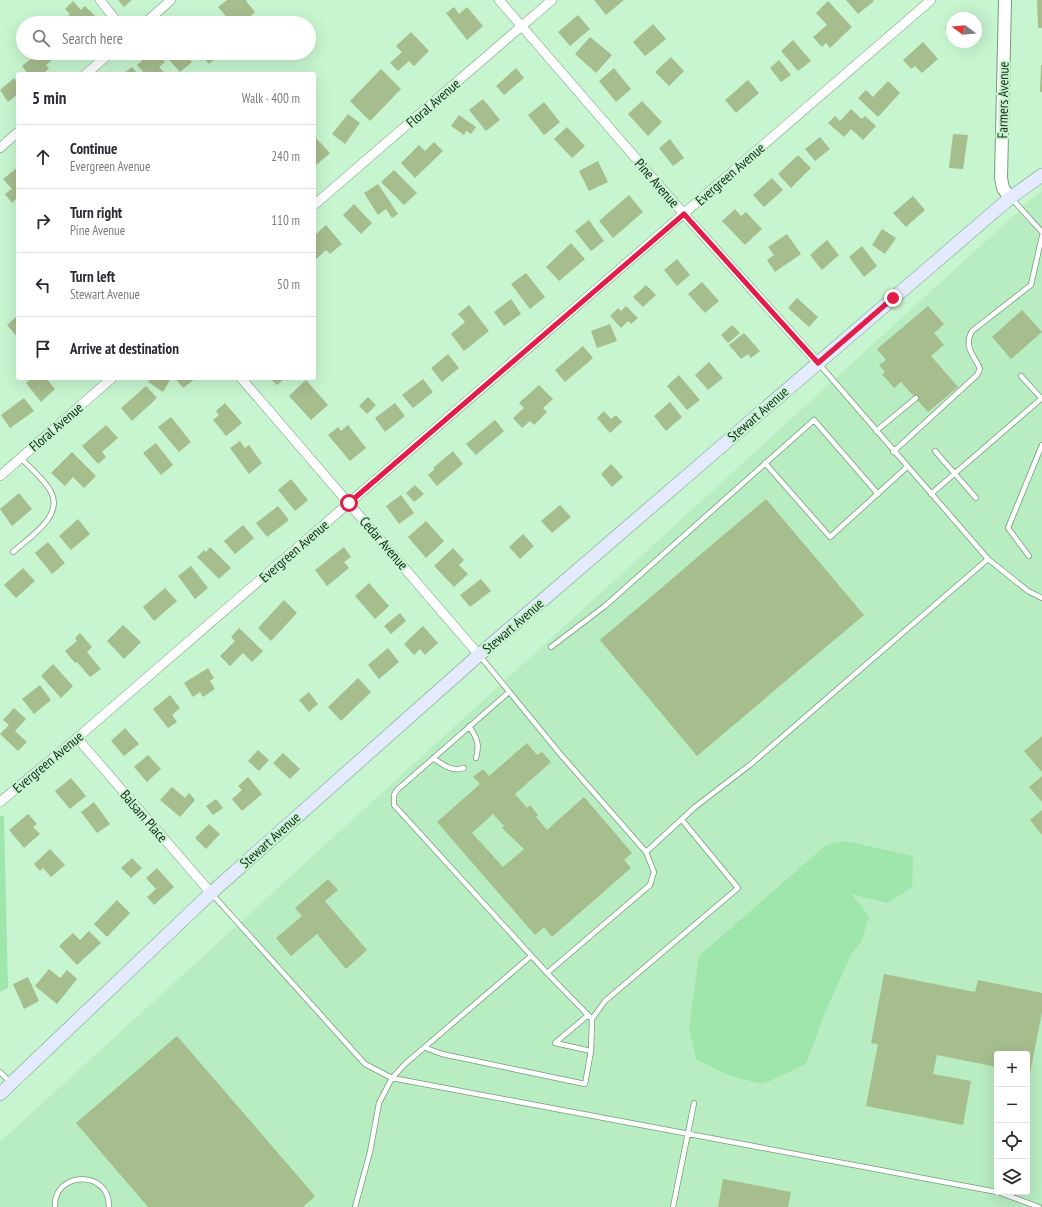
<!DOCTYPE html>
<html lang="en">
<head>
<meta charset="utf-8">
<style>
	:root { --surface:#fff; --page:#f2f2f3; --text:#2b2b33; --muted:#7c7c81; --line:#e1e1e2 }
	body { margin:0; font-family:"PT Sans Narrow",sans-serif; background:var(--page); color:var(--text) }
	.controls { position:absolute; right:12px; bottom:12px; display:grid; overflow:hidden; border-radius:4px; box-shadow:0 4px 16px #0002 }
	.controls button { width:36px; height:36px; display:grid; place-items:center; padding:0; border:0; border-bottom:1px solid var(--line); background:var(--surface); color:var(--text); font:20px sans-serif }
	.compass { position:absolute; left:946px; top:12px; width:36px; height:36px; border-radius:50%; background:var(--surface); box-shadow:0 4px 16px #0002; rotate:286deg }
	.stop { position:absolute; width:12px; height:12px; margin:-9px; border:3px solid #e11d48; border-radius:50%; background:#fff }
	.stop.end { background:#e11d48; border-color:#fff; box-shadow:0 1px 4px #0008 }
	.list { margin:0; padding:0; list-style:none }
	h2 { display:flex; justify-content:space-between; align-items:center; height:52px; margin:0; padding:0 16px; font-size:17px }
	h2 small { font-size:13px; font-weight:400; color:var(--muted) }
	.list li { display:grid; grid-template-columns:26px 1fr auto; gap:12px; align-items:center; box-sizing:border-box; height:64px; padding:0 16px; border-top:1px solid var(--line) }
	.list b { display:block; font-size:15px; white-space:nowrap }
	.list p { margin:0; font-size:13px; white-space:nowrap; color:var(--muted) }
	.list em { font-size:13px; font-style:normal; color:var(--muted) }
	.icon { flex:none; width:22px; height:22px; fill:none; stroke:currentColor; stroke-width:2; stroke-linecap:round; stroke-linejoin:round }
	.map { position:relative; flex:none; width:1042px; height:1207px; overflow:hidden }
	.search { position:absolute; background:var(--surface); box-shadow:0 4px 16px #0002; left:16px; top:16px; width:300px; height:44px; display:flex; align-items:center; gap:10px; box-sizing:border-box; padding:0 14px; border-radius:22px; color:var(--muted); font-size:15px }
	.panel { position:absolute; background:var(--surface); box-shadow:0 4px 16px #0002; left:16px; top:72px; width:300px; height:308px; border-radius:4px }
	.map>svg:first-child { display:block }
	.built { fill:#b8ecc1; fill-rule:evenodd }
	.green { fill:#9ee6ac }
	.building { fill:#a6bd8e; fill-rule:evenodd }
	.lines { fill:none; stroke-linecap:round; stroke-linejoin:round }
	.service-casing { stroke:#729d7a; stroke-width:6 }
	.minor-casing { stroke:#729d7a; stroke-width:10 }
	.tertiary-casing { stroke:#729d7a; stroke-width:14 }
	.secondary-casing { stroke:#729d7a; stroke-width:14 }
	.service { stroke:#fff; stroke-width:4.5 }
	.minor { stroke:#fff; stroke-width:9 }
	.tertiary { stroke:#fff; stroke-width:12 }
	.secondary { stroke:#e4ebff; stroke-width:13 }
	.route { stroke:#e11d48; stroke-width:5 }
	.labels { text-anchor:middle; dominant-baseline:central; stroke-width:4; stroke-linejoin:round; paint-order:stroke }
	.street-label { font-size:14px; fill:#17291b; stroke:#c7f5cf }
</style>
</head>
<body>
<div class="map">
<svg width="1042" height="1207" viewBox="0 0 1042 1207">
	<rect width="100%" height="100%" fill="#c7f5cf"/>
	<path class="built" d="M1042,192v1015h-1042v-65l1036,-947zM997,1054h30v138h-30z"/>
	<path class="green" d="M0,816h4l4,172 -8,4z
		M845,841l68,15 -1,31 -24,16 -37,-9 18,22 -7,24 -10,13 -26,57 -20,54 -43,20 -33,-8 -34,-17 -7,-31 10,-72 127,-111z"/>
	<path class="building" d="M118,0h14l-8,7z
		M227,0h20l-1,1 9,11 -12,11h-11l-14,-16z
		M594,0h30l-18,15z
		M846,0h27l1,1 -16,13z
		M1037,0h5v28h-4z
		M73,1l8,9 4,-4 15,15 -2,2h-27l-5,-5 4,-4 -5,-5z
		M828,1l24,26 -22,21 -4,-5 -4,4 -9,-10 14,-12 -11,-12z
		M454,7l5,7 8,-7 16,19 -16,14 -21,-27z
		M578,15l12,14 -20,17 -12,-14z
		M954,15l5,3h-7v14l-7,-4z
		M190,16l6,7h-14z
		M653,24l13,15 -21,17 -12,-14z
		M411,32l18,19 -15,15 -5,-5 -11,10 -8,-8 12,-11 -6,-6z
		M590,37l22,18 -16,18 -21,-19z
		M793,40l18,21 -13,10 -17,-20z
		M923,42l15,17 -16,14 -7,-7 -4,3 -8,-9z
		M38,53h9l5,7 -6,5 3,4 -7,5h-14l-6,-8z
		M144,53h13l8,9 -6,5 7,7h-21l-8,-9 10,-9z
		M163,53h21l8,9 -12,10z
		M208,53h2l5,6 -6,5 -6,-7z
		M671,57l13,14 -15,15 -14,-14z
		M779,60l12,15 -10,7 -11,-14z
		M1041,65h1v27h-2z
		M132,67l6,7h-15z
		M516,68l8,10 -20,17 -8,-9z
		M614,68l17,21 -15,13 -17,-21z
		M381,69l20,20 -31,32 -20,-20z
		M14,78l4,5v11l-10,8 -8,-12z
		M748,80l11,13 -23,20 -11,-13z
		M888,81l12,12 -22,24 -20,-19 8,-8 7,7z
		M483,99l17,21 -14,11 -17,-21z
		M642,101l20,21 -14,14 -20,-22z
		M544,102l16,20 -16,13 -16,-20z
		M851,109l11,10 3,-3 11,10 -13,14 -12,-11 -7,8 -16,-14 7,-7 5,5z
		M348,114l12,9 -15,21 -13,-10z
		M459,115l17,12 -5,7 -5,-3 -2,4 -13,-9z
		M567,127l18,19 -13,12 -18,-19z
		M953,134l15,1 -5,34 -14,-1z
		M315,137l15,16 -16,14v-28z
		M820,137l10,12 -15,12 -10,-12z
		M670,139l14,19 -11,8 -14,-18z
		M434,142l9,9 -28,27 -14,-15 18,-18 6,6z
		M798,155l13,13 -20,20 -13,-14z
		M598,161l10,21 -19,9 -10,-20z
		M18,167v30l-6,6 -7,-9 7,-5 -9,-10z
		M394,170l23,23 -13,12 -23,-23z
		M772,178l11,12 -19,17 -11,-12z
		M378,184l20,30 -6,4 -6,-9 -8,6 -14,-22z
		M629,195l14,17 -30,26 -14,-17z
		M913,196l12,14 -19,17 -13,-14z
		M354,204l18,19 -11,11 -18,-19z
		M735,209l6,7 5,-4 16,17 -17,16 -23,-24z
		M589,220l15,21 -13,10 -16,-20z
		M326,225l16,19 -12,10 -4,-4 -12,11v-25z
		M882,229l14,9 -11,16 -13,-9z
		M787,234l14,20 -26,18 -8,-12 7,-5 -6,-8z
		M827,240l12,15 -17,15 -12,-15z
		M571,243l14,16 -26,22 -13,-14z
		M862,246l15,20 -13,11 -15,-20z
		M677,259l13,16 -13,11 -13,-16z
		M526,273l19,24 -15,12 -19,-25z
		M702,282l17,19 -14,12 -17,-19z
		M646,285l10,10 -13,12 -10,-10z
		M797,298l21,19 -9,10 -21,-19z
		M511,299l10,15 -17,12 -10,-14z
		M469,305l20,26 -25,20 -13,-17 14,-12 -7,-8z
		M626,306l12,12 -7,6 -3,-3 -7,7 -11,-12 8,-8 3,3z
		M928,306l16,18 -10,9 10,12 -13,11 27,31 -30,25 -27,-30 -7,6 -12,-14 3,-2 -6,-7 7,-5 -9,-11z
		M1022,310l20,22 -31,27 -19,-22z
		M18,315v23l-11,-13z
		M610,324l7,17 -20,7 -6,-17z
		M732,325l8,8 -12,10 -7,-8z
		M744,333l16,18 -9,7 -3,-4 -7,5 -12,-14z
		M583,346l10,12 -28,24 -10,-12z
		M448,354l11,14 -17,14 -11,-14z
		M709,362l14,16 -15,12 -13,-15z
		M679,375l21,25 -13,10 -20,-24z
		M32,378h14l9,11 -14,13 -15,-19z
		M151,378h17l2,2 -7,12 -15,-10z
		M175,378h21l-13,10z
		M270,378h15l-8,7z
		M423,379l10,13 -20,16 -11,-13z
		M306,380l22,25 -17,15 -22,-24z
		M539,385l14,14 -10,9 4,4 -13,13 -4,-4 -8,7 -9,-10 11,-10 -5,-5z
		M146,386l11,12 -25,23 -11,-13z
		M368,397l8,8 -9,9 -8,-8z
		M24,398l10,13 -24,17 -9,-13z
		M670,402l12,15 -16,14 -12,-15z
		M225,403l17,20 -16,13 -13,-16 6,-5 -3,-4z
		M395,403l10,13 -20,16 -10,-14z
		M604,411l7,8 5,-4 6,7 -12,11 -13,-15z
		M171,417l20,25 -12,10 -21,-25z
		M495,420l9,11 -28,24 -10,-11z
		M106,425l12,13 -16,14 4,5 -8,7 -16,-18z
		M348,425l18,23 -16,13 -22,-26 10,-8 3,4z
		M240,441l5,7 4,-3 13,18 -13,11 -19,-26z
		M156,443l17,22 -12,10 -18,-22z
		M453,451l10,13 -26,22 -9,-11 7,-6 -2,-1z
		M72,452l24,24 -12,12 -11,-11 -8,9 -14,-13z
		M611,464l12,13 -11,10 -11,-13z
		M291,479l17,21 -13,11 -17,-21z
		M415,485l9,9 -10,8 -8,-9z
		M19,493l13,16 -20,17 -12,-17z
		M401,495l13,18 -15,11 -13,-18z
		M766,499l98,116 -167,141 -97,-116z
		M560,505l11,12 -19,16 -11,-12z
		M278,506l11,14 -22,17 -11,-14z
		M78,519l12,15 -19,16 -12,-14z
		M426,521l18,20 -18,17 -18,-21z
		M243,525l11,13 -19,16 -11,-13z
		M523,534l11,12 -14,13 -11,-12z
		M48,542l17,21 -13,11 -17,-21z
		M210,547l21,21 -12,11 -22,-22 7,-7 2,2z
		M344,547l7,10 -7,5 5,6 -22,18 -12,-16z
		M453,548l11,12 -5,5 9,9 -14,13 -20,-21z
		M191,566l17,22 -13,11 -17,-23z
		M23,568l12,13 -19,17 -12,-13z
		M481,579l10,12 -21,16 -10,-12z
		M369,583l20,23 -14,13 -20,-23z
		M165,588l12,13 -23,20 -11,-14z
		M284,600l13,13 -26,28 -13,-13z
		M400,613l6,8 -15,13 -7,-8z
		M123,625l18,17 -17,17 -17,-18z
		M423,626l15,17 -13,12 -5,-6 -6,6 -10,-11z
		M239,628l24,23 -11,11 -9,-9 -13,13 -10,-10 15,-15 -4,-4z
		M80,633l12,14 -5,5 14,17 -11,8 -13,-15 -2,1 -10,-12 12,-10 -2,-3z
		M388,648l11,14 -20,17 -11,-14z
		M53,664l20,22 -12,12 -20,-22z
		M208,668l6,10 -4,3 5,8 -12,8 -3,-5 -7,5 -9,-14z
		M358,678l13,14 -30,29 -13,-14z
		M40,685l11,15 -17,14 -12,-15z
		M309,692l9,12 -9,8 -10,-12z
		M170,695l10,13 -8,7 5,7 -9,6 -15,-19z
		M14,708l12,11 -11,12 12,11 -9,9 -18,-17 9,-9 -6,-5z
		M125,728l14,16 -15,12 -13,-15z
		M1042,736v36l-18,-21z
		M527,743l10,12 5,-3 9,10 -36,32 12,14 3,-3 8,10 -2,2 11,13 37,-33 48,56 -8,7 7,8 -79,69 -8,-10 -9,8 -98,-113 43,-38 -7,-7 10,-8 6,7zM493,814l11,12 -2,2 22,21 -21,18 -31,-34z
		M258,750l11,10 -10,11 -11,-10z
		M283,753l17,16 -10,10 -17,-16z
		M148,755l13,14 -14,13 -13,-15z
		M1042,776v26l-13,-15z
		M248,777l14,17 -20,17 -10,-12 10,-9 -4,-4z
		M71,778l15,18 -16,13 -15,-18z
		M172,787l13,11 4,-5 6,7 -15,17 -20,-17z
		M216,799l7,9 -10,7 -7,-9z
		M94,802l16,22 -13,9 -16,-21z
		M1042,810v25l-12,-15z
		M28,814l9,10 -4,3 7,7 -16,14 -15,-18z
		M209,824l11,10 -14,15 -11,-11z
		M50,849l15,16 -14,12 -8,-9 -3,3 -6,-7z
		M132,858l10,10 -11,10 -10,-10z
		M157,868l17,19 -20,18 -7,-8 9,-8 -10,-11z
		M328,879l10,11 -13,11 42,49 -21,19 -29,-35 -26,22 -15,-18 26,-22 -7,-8z
		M117,900l13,13 -23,24 -13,-13z
		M89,931l12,12 -24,22 -18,-19 14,-13 7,7z
		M49,969l11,9 7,-8 10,9 -20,25 -22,-18z
		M884,974l91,18 3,-12 64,13v19l-12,61h-3v-19h-30v13l-60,-12 -4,19 38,7 -8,44 -97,-19 12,-62 -7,-1z
		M28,977l11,24 -15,8 -11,-25z
		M177,1036l138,160 -12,11h-155l-72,-84z
		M723,1179l68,13 -3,15h-70z"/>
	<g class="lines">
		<defs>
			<path id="service" d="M1012,199l30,33
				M819,364l169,195 40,32 14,7
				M1021,376l20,22
				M876,431l40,-33
				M935,451l41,47
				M893,452l84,-77 3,-6c-6,-15 -17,-21 -8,-38l59,-46 11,-49
				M765,463l65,74 77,-70
				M931,494l111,-96
				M13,552c15,-14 51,-35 38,-60 -5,-11 -22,-25 -30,-34
				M1029,556l-21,-28 34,-83
				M551,647l54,-41 209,-186 64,74
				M480,656l81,99 85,97 8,20 -4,13 -103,88
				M509,692l-112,98 -3,5v10l153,168 45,46 13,-18 133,-113 -56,-68
				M469,726c8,12 11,18 7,32
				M433,758c10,7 19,14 31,10
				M646,852l49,-45 56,-43 237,-205
				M212,894l153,170 27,14 605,114
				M587,1016l-32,27 36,8
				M426,1048l16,6 143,30 6,-33 1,-32
				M0,1072l10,10
				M998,1192l41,15
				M55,1207c-2,-36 55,-38 54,0
				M355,1207l15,-55 9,-49 13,-25 13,-14 126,-108
				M673,1207l21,-104"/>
			<path id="minor" d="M100,0l18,23
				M499,0l185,214 134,149
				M145,23l26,-23
				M86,74l24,-21
				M0,148l18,-16
				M314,205l238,-205
				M241,378l238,277
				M0,476l112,-98
				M77,738l134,155
				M0,802l77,-64 854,-738"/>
			<path id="tertiary" d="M1005,0l-4,178 2,10 7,10"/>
			<path id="secondary" d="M0,1094l211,-201 268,-238 453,-390 78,-67 32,-23"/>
		</defs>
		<use href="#service" class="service-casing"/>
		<use href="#minor" class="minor-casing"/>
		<use href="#tertiary" class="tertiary-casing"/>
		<use href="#secondary" class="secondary-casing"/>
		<use href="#service" class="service"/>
		<use href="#minor" class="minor"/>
		<use href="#tertiary" class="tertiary"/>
		<use href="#secondary" class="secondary"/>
	</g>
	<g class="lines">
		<path class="route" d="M349,503l335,-289 134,149 75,-65"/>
	</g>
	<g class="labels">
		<g class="street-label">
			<text transform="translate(1003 100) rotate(-89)">Farmers Avenue</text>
			<text transform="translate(433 103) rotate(-41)">Floral Avenue</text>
			<text transform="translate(730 174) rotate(-41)">Evergreen Avenue</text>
			<text transform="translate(657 183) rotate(49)">Pine Avenue</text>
			<text transform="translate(758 414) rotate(-41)">Stewart Avenue</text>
			<text transform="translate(56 427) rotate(-41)">Floral Avenue</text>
			<text transform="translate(384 543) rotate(49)">Cedar Avenue</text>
			<text transform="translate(294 551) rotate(-41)">Evergreen Avenue</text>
			<text transform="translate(513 626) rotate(-41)">Stewart Avenue</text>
			<text transform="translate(48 762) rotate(-40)">Evergreen Avenue</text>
			<text transform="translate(144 816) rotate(49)">Balsam Place</text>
			<text transform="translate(270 840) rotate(-42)">Stewart Avenue</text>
		</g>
	</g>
</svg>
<div class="controls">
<button>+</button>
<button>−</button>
<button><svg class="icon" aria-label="locate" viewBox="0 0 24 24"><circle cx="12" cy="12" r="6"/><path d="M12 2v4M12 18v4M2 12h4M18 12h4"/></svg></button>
<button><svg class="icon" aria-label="layers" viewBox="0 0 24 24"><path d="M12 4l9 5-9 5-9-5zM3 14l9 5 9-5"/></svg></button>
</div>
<svg class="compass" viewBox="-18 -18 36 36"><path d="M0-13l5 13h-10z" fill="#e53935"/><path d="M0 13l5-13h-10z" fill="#7c7c81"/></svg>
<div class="stop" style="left:349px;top:503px"></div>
<div class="stop end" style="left:893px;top:298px"></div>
<div class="search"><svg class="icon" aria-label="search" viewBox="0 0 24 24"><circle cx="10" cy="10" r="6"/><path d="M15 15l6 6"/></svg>Search here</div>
<section class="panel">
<h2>5 min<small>Walk · 400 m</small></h2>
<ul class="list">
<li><svg class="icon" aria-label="ahead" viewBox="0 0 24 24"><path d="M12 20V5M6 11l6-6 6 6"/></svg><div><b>Continue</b><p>Evergreen Avenue</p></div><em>240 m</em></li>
<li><svg class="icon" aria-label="right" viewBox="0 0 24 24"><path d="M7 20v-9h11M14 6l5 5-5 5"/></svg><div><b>Turn right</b><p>Pine Avenue</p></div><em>110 m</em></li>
<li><svg class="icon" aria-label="left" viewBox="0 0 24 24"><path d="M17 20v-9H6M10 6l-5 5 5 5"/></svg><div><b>Turn left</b><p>Stewart Avenue</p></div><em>50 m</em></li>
<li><svg class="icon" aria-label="arrive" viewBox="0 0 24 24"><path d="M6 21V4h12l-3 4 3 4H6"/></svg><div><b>Arrive at destination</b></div></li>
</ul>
</section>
</div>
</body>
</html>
